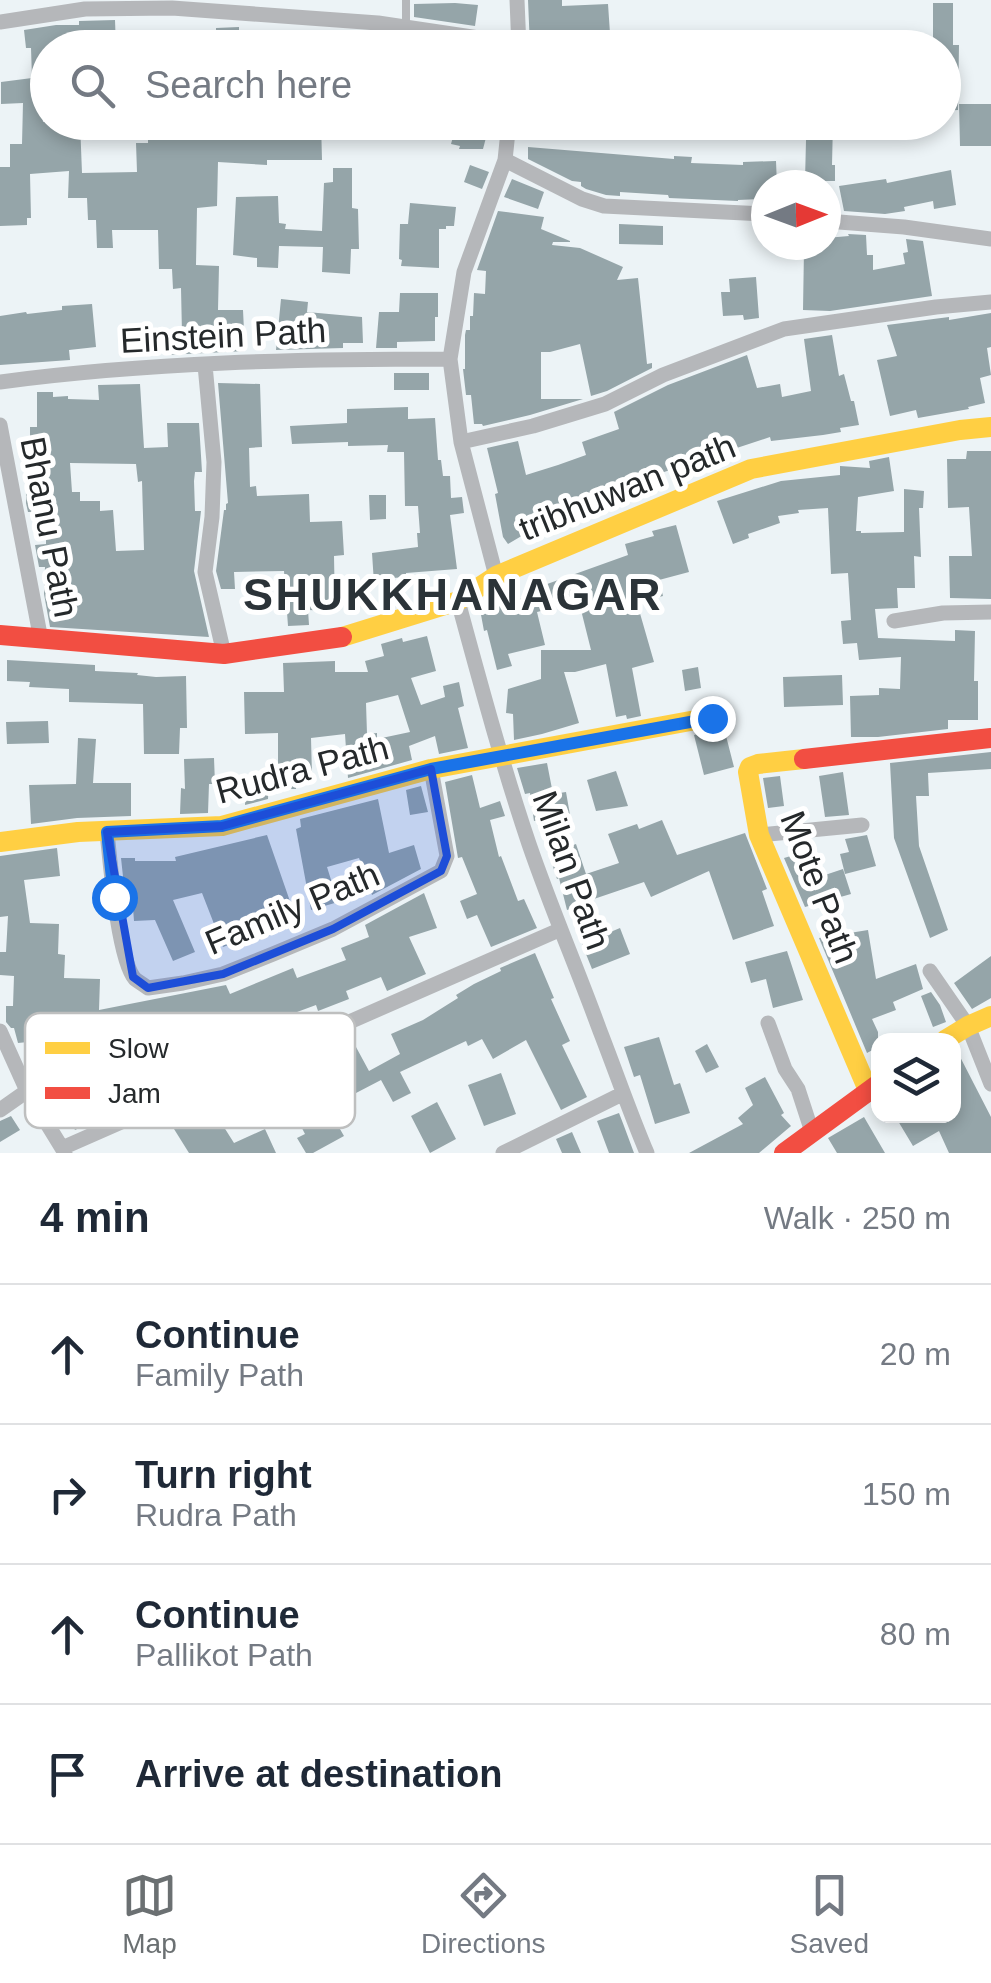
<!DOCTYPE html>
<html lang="en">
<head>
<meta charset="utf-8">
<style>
	:root { --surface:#fff; --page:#f6f6f7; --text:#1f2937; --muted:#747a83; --line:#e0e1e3; --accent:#6b7072 }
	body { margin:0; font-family:Arial,sans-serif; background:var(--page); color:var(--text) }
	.controls { position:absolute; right:30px; bottom:30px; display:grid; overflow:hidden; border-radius:20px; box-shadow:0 5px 15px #0003 }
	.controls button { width:90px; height:90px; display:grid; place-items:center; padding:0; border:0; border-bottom:2px solid var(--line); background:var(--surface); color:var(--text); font:50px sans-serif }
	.compass { position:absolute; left:751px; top:170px; width:90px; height:90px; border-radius:50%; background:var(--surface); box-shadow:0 5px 15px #0003; rotate:89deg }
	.stop { position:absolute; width:30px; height:30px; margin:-22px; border:8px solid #1a73e8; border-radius:50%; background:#fff }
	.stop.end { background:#1a73e8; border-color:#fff; box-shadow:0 2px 10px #0008 }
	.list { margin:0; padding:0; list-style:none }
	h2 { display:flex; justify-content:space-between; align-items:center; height:130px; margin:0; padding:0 40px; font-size:42px }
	h2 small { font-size:32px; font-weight:400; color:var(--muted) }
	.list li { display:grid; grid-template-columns:65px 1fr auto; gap:30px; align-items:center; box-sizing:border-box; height:140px; padding:0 40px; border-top:2px solid var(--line) }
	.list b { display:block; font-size:38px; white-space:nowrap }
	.list p { margin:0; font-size:32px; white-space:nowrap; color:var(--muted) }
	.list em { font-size:32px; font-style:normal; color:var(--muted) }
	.icon { flex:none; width:55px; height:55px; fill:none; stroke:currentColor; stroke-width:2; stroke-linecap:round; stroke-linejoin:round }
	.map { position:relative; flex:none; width:991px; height:1153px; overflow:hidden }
	.search { position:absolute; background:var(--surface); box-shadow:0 5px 15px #0003; left:30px; right:30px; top:30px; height:110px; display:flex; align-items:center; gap:25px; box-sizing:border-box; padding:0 35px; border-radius:55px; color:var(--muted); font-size:38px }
	.sheet { height:690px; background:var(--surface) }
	nav { display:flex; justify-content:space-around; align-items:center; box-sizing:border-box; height:140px; border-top:2px solid var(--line); background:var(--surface); font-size:28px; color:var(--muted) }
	nav a { display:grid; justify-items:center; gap:5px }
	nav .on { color:var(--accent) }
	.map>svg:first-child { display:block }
	.building { fill:#95a5a9; fill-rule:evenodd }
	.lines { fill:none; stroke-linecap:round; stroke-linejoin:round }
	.lane { stroke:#b5b7ba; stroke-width:8 }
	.street { stroke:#b5b7ba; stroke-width:15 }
	.slow { stroke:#ffcf43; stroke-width:20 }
	.jam { stroke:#f24e42; stroke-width:20 }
	.route { stroke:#1a73e8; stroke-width:12 }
	.marked { fill:#1d4ed8; fill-opacity:0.2; stroke:#1d4ed8; stroke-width:8; stroke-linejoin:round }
	.labels { text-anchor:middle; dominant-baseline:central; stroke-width:10; stroke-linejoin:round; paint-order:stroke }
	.street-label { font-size:35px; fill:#25292b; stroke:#fff }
	.district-label { font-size:45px; font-weight:bold; letter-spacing:2.5px; fill:#2b3338; stroke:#fff }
	.key { fill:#fff; stroke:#bebfbf; stroke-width:2.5 }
	.key-label { font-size:28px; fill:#25292b }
</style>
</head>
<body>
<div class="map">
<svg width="991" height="1153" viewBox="0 0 991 1153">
	<rect width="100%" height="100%" fill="#ecf3f6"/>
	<path class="building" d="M528,0h34v6l46,-2 3,44 -81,-1z
		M455,3l23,2 -3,21 -61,-9v-13z
		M933,3h20v42h6l-1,65 -14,1v-63h-11z
		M115,20l1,28 -68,-3v39h-9l4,38h37l2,51 55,-1 -1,-29h12v-21h24v12l31,1v-13h118l1,38h-55v5l-49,-3 -1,44 -20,2 -1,57 23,1 -1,44h25l2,41 -79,4v-21h16l-1,-46 -8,1 -1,-20h-13l-1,-39h-46l1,18h-16l-1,-28h-8l-1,-22h-19l1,-27 -39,3 1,44h-4v7l-27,1v-59h10v-23h12l1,-41 -22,1v-22l31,-4 -1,-30h-5l-2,-18 32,-5h23v-4z
		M239,27v3l72,1 -1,17h-167l1,-16 72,-2v-2z
		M387,36l47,7v5h-49z
		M959,104h32v42h-31z
		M457,122h9l22,8 -5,19h-24l1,-3 -9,-2z
		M786,122h47l-1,43h3v16h-30l1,-41h-21z
		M864,122h22v16l-22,1z
		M528,147l146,12v-3l18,1 -1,6 52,2v-3l33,-1 1,24h-11v3h-6v11l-22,1v1l-69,-3 -1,-3 -48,-3v4l-14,-1 -20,-6 -5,-3v-4l-9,-1 -44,-22z
		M470,165l19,7 -7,17 -18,-7z
		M333,168h19v40l6,1 1,40h-8l-1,25 -28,-2 1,-25 -44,-1 -1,22 -21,-1v-9l-24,-3 3,-58 42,-1 1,27 7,1 -1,5 37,2 2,-48 9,-1z
		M951,170l5,35 -22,4 -1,-8 -29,6 1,4 -20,3 -41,-3 -5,-25 47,-7 1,4z
		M512,179l32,13 -6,17 -34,-12z
		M410,203l46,4 -2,19h-8v3h-7v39l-38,-2 1,-6 -3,-1 1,-35h8z
		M498,211l46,6 -3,12 29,12v1h-17l-1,3 28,3 43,19 -6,13 21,-2 9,86 5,-1v5l-45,23 -16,5 -11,-52 -30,8h-9v47h42l-53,16 -47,11 -1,-2h-8l-3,-29h-5l-3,-26h2v-34l1,-5h4v-14h3l1,-23 11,1 1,-23 -9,-1z
		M619,224l44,2v19l-44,-1z
		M848,234l18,1 1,20h6v15l32,-6 -2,-11 5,-1 -2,-13 17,2 9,55 -102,15 -27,-1 1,-61h11l-1,-4h12v-7l23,-2z
		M756,277l3,41 -15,2 -1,-5 -20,1 -2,-24h9l-1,-13z
		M400,293h38v24h-3v24l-38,1v6h-21l3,-36h20z
		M281,299l27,3 -1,10 55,5 1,26h-20v5l-67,2z
		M92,304l4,43 -27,3 1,10 -70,5v-49l26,-4 1,2 35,-4v-4z
		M991,313v34l-4,1 4,27 -11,3 5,25 -17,4 1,2 -51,9 -2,-8 -26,6 -13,-56 20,-4 -10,-31 62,-8v3z
		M832,335l7,41 5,-2 7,27h3l5,24 -19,3 1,4 -18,3 -52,6 -1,-4 -109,36 3,8 -21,7 1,4 -95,35 -2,-6 -39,23 -5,-7 -8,-43 3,-1 -11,-45 31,-7 8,34 32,-10 28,-10 -4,-13 37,-13 -5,-17 54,-27 79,-30 10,33 23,-4 2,13 29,-6 -7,-52z
		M394,373h35v17h-35z
		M218,383l42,1 2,63 -13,1 1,39 6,-1 1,10 52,-2 1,28 32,-1 2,34 -10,1 1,55 -27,-1 1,15 -21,1 -4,-55 -50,1 1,17h-14l-5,-18 8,-61h2v-6l2,-1z
		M140,384l4,64 24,-1 -1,-24h32l3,49h-7l-1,9 1,30h6l-7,60 15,66 -159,-10 -6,-33 1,-27h-6l-4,-22 11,-1v-32h-18l-2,-9 2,-67h2v-9h7v-35h16v5l15,-1v3l31,1 -1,-15zM70,463l66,1 2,18 4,-1 2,69 -28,1 -3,-41 -13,1v-10h-20v-9h-8z
		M408,407v12l27,-1 3,42h3l2,16h7l1,22 11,-1 2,16 -14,2 7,54 -51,4v4l-13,1v5h-19l-2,-30 46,-6 -1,-14h3l-2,-27h-13l-1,-54h-17l1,-7 -40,1v-4l-56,2 -2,-18 57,-3v-14z
		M967,451h24v148l-41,-1 -1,-42h23l-3,-49 -21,1 -1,-49h19z
		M889,457l5,34 -36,6 -2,34h5v2l43,-1v-43l20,2 -1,17h-4l2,49 -7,-1 1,32h-18l1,20 -23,1 3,29 77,3v-11l20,1 -1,50h4v39h-30v9l-70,8h-27l-1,-41 29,-1v-7l21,1 1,-32 -42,3 -2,-17 -14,1 -2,-23 10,-1 -3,-47 -17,1 -3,-66 -30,2 1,3 -21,3 2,7 -32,11 1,4 -16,6 -16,-43 64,-20 59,-6v-9l30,2 -1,-7z
		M369,495h17v24l-16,1z
		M676,525l13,47 -30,8 4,16 -26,7 17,59 -22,6 9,48 -14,3 -1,-4 -10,2 -10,-53 -31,8h-11l15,51 -37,11 -28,6 -1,-26 -7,-1 2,-24 33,-10v-29h50l-12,-48 -42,10 8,33 -37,9 4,12 -15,4 -10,-40 -3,1 -5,-27 21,-4v3l37,-8 -1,-7 92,-33 -3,-11 29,-8 -2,-5z
		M427,636l9,35 -25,7 10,27 24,-8 -2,-11 16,-4 5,24 -6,2 10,40 -29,6 -4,-18 -26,10 3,14 -64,18 -3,-44 -34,4 1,37 -16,1v13h-18v-56l-33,1 -1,-42h40l-1,-29 52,-2v11h33l-3,-11 19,-5 -3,-12 21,-6 1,4zM398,695l12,37 -33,7v-6l-10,1 -1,-31z
		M7,660l88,5v6l43,2 -1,2 19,2 30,-1 1,52h-7l-1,26h-35l-1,-50 -74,-2v-13l-40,-2 1,-5 -23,-1z
		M698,667l3,21 -16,3 -3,-21z
		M842,675l1,30 -59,2 -1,-30z
		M48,721l1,22 -42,1 -1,-22z
		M724,728l10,39 -30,8 -10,-40z
		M78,738l18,1 -3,44h38v33l-54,2 -46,6 -2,-39 47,-1z
		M991,752v17l-63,4 1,23h-13l3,50 29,84 -18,8 -36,-100 -4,-75z
		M214,758l1,26h-6l-1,29 -28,1 1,-26 4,1 -1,-30z
		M547,763l6,31 13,-2 4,23 -36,6 -4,-28 -5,1 -8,-26z
		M616,771l12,35 -32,5 -9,-31z
		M843,772l6,43 -24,2 -6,-41z
		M472,775l8,33 20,-7 5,15 -15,4 9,37 2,-1 17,45 6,-2 13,29 -46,19 -14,-32 -10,4 -7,-18 17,-7 -15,-37 -4,1 -13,-76z
		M246,776h23l-1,23 -23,6z
		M780,776l4,30 -16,2 -5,-30z
		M421,786l7,26 -18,3 -4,-25z
		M378,799l11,54 25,-8 7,24 -49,26 -13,-37 -32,9 11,35 -27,8 -15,-81 5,-2 -1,-8z
		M662,820l15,35 68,-22 22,56 -5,2 12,35 -41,14 -24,-69 -58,26 -7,-15 -56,19 1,3 -22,6 -8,-32 -2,1 -8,-25 27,-10 10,30 33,-11 -11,-29 29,-10 2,5z
		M267,835l26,75 -49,16 4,12 -25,9 -21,-54 -29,7 22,52 -22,9 -18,-41 -21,1 -2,-26h-7l-4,-37h14v3h41l-1,-4z
		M867,835l9,31 -31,8 -5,-20 9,-2 -4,-13z
		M57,848l3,28 -36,4 6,43 29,1 -1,30 7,1 -1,23 36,1 -1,31 127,-25 4,9 63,-26 4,10 49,-18 -5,-12 28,-11 -4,-12 59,-32 13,35 -28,9 17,37 -39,17 -6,-14 -35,14 3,8 -31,12 -2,-6 -73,27 2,4 -33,12 3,8 -26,9 -18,-49 -81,15 28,52 -18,9 11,22 -36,16 -14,-28 -3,2 -9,-24 -10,2 -11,-40 -10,1 -4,-15h-3l-5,-6v-16h7l1,-30 -14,-1v-23h6l2,-36 -8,1v-61z
		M808,851l8,27 27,-9 8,25 -46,13 -21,-49z
		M620,928l10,26 -38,15 -10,-25z
		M868,930l8,49 40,-15 7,25 -30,13 3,8 -24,9 6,13v15l-11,6 -48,-115z
		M787,951l16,49 -30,8 -7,-29 -15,4 -6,-21z
		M535,953l19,45 -3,1 19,42 -8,4 25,52 -26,13 -35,-70 -33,19 -11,-20 -14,7 -2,-5 -66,31 11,21 -18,9 -12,-22 -48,25 1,3 -5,2 15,26 -31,17h-7l-9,-15 8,-4 -13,-25 39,-20 -11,-23 36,-19 13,24 31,-17 -9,-20 32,-14 35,-22 -2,-3 18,-11 27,-13 -1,-3z
		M991,956v42l-19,11 -18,-26z
		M931,992l9,13 6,17 -13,5 -12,-31z
		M659,1037l15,48 6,-2 10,30 -35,11 -15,-49 -6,2 -10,-30z
		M707,1044l12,23 -13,6 -11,-22z
		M956,1049l35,68v36h-42l-10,-22 -26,15 -18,-30h59v-65z
		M501,1073l15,41 -32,12 -16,-41z
		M765,1077l19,36 -3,2 10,11 -32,27h-70l54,-29 -5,-6 15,-13 -8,-17z
		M437,1102l19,37 -26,14 -19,-37z
		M210,1105l24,38 31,-14 11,24h-87l-15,-24z
		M619,1113l5,13 10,27h-25l-12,-32z
		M11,1116l9,14 -20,12v-21z
		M864,1117l21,36h-48l-9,-15z
		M572,1132l9,21h-19l-6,-14z"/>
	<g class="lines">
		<path class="lane" d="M406,25v-25"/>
		<path class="street" d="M517,0l2,48
			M0,22l85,-13 87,-1 206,15 141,21
			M505,160l77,39 22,7 162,8
			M826,221l78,6 87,12
			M205,365l9,97 -2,55 -7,55 19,82
			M0,382c149,-20 300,-23 450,-23
			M0,425l41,215
			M461,442l72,-16 72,-22 58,-29 121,-46 152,-22 55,-5
			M496,576l-35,-134 -11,-83 14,-87 41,-112 4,-38
			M458,601c22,81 44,163 71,243 22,64 48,124 71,187 16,41 30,82 47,122
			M894,621l49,-8 48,-1
			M107,832c3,28 11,128 28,147 4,3 9,6 13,9l35,-5 40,-9 50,-20 60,-25 108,-58 6,-15 -16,-87
			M759,835l103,-10
			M930,971l38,55 23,58
			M768,1023l17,46 13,20 14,43
			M0,1031l27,60 38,62
			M0,1110l27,-19
			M62,1148l497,-218
			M503,1153l119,-59"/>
		<path class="slow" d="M342,637l116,-36 38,-25 255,-107 209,-39 31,-3
			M804,759l-46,5 -8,3 -2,5 11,63 109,255
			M0,842l78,-10 144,-6 209,-57 281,-52
			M945,1040l23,-14 23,-10"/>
		<path class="jam" d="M0,635l224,19 118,-17
			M804,759l187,-21
			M784,1153l93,-68"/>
	</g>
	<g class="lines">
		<path class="route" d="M114,897l-7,-65 115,-6 209,-57 281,-51"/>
	</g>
	<path class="marked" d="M431,769l16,87 -6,15 -108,58 -110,45 -75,14 -15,-11 -26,-145 115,-6z"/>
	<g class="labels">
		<g class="street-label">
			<text transform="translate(223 335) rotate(-3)">Einstein Path</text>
			<text transform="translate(627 487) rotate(-22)">tribhuwan path</text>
			<text transform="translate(50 527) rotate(79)">Bhanu Path</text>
			<text transform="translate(302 769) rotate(-15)">Rudra Path</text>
			<text transform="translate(572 870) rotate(70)">Milan Path</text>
			<text transform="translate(820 887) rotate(69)">Mote Path</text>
			<text transform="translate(292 908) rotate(-23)">Family Path</text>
		</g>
		<g class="district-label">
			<text x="453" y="594">SHUKKHANAGAR</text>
		</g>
	</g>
	<rect x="25" y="1013" width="330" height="115" rx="15" class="key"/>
	<rect x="45" y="1042" width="45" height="12" fill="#ffcf43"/>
	<rect x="45" y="1087" width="45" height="12" fill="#f24e42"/>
	<g class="key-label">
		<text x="108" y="1058">Slow</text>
		<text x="108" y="1103">Jam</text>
	</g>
</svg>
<div class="controls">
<button><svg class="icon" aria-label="layers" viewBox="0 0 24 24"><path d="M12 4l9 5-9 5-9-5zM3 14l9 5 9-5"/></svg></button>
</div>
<svg class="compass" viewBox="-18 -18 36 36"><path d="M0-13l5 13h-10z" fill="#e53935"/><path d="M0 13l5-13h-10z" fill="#747a83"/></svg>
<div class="stop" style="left:114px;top:897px"></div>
<div class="stop end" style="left:712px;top:718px"></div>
<div class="search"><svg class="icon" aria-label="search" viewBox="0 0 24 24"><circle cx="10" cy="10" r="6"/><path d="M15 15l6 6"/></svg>Search here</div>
</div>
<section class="sheet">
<h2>4 min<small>Walk · 250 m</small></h2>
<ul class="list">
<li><svg class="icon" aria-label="ahead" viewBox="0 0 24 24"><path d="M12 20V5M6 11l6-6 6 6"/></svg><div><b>Continue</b><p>Family Path</p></div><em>20 m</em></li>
<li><svg class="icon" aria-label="right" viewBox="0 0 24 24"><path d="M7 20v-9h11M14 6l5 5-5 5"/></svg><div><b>Turn right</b><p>Rudra Path</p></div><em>150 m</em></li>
<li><svg class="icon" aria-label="ahead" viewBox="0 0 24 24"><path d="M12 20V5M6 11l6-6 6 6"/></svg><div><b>Continue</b><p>Pallikot Path</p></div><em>80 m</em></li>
<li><svg class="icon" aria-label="arrive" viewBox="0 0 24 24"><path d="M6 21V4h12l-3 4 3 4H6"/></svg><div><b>Arrive at destination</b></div></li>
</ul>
</section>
<nav>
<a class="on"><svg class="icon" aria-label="map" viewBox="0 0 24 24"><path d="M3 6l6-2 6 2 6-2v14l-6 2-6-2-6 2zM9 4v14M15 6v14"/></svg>Map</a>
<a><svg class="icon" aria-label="directions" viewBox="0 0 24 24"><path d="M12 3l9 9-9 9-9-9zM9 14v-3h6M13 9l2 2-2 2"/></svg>Directions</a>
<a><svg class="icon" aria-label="saved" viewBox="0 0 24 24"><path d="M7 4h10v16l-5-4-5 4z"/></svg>Saved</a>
</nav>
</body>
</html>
